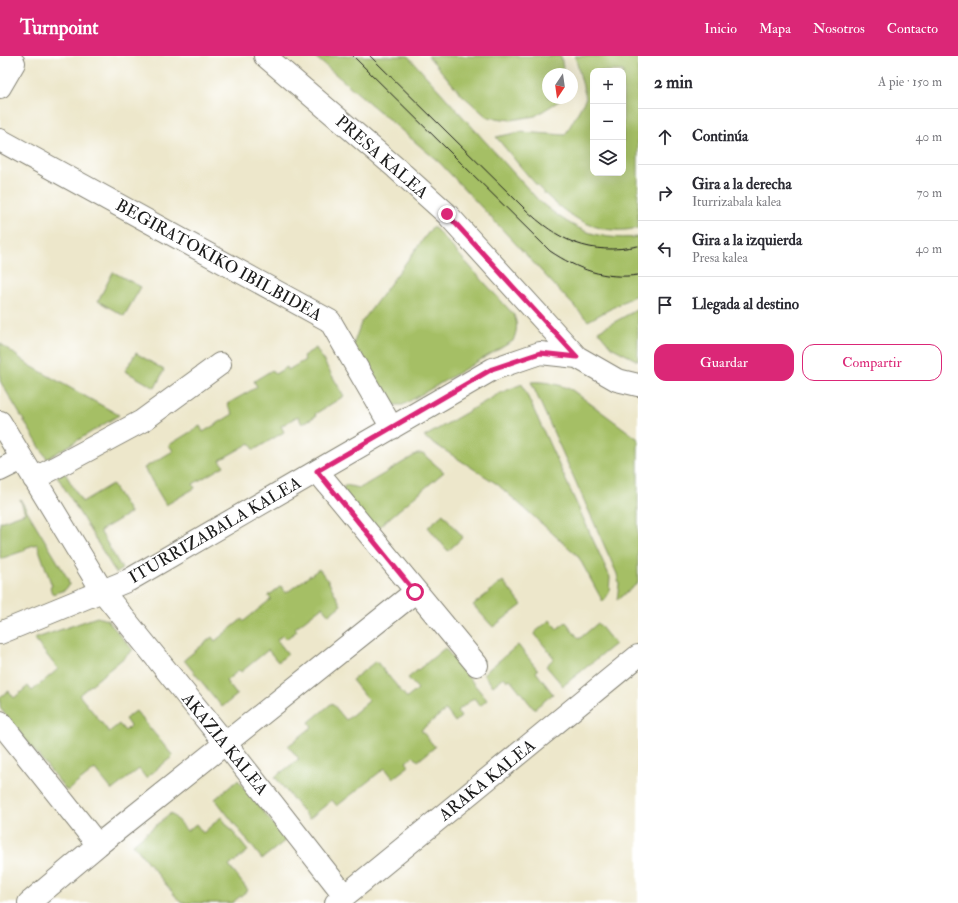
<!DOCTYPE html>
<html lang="es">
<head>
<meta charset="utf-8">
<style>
	:root { --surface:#fff; --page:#f7f7f7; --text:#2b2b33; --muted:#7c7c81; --line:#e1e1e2; --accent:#db2777 }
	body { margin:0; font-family:"IM FELL Double Pica",serif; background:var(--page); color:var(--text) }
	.controls { position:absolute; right:12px; top:12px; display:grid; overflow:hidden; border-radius:8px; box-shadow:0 4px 16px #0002 }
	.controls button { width:36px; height:36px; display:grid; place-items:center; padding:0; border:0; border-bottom:1px solid var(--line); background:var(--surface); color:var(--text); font:20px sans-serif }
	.compass { position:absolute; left:542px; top:12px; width:36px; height:36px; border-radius:50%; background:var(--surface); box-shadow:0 4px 16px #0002; rotate:193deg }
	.stop { position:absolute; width:12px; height:12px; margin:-9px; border:3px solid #db2777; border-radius:50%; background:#fff }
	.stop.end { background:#db2777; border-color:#fff; box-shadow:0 1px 4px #0008 }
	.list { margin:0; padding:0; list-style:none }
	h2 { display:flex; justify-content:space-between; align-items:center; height:52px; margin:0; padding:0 16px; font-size:17px }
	h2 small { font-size:13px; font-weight:400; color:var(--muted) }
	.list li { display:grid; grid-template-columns:26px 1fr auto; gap:12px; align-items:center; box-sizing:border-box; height:56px; padding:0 16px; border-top:1px solid var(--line) }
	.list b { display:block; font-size:15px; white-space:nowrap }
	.list p { margin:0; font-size:13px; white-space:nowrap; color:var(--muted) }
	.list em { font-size:13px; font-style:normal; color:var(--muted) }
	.actions { display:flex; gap:8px; padding:12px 16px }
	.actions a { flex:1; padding:9px 0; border:1px solid var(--accent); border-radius:12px; text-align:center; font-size:14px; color:var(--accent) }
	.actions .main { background:var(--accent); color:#fff }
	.icon { flex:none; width:22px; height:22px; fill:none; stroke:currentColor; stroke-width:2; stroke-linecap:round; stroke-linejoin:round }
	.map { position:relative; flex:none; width:638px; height:847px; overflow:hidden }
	header { display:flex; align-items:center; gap:24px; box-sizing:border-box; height:56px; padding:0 20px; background:var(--accent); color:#fff }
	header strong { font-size:19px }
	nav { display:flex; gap:22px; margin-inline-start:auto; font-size:14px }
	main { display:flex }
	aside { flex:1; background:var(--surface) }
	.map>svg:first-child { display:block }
	.green { fill:#a5bf65; stroke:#606e40; fill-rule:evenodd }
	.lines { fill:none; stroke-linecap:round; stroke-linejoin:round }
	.minor-casing { stroke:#848274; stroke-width:24 }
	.minor { stroke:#fff; stroke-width:22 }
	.tram { stroke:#1c1c1c; stroke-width:1 }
	.route { stroke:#db2777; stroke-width:5 }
	.labels { text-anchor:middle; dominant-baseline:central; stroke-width:3; stroke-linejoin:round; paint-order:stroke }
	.street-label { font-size:17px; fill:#1c1c1c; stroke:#fff }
</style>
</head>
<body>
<header>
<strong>Turnpoint</strong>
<nav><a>Inicio</a><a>Mapa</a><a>Nosotros</a><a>Contacto</a></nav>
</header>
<main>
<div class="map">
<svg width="638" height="847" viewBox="0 0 638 847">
	<rect width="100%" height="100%" fill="#fff"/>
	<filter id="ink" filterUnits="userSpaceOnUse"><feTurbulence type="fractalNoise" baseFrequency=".025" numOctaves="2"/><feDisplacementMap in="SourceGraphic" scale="8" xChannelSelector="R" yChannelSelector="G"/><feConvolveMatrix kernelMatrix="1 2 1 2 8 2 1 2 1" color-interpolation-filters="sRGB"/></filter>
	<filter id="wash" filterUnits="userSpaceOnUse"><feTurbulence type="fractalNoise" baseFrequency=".012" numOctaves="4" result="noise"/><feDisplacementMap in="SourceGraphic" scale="16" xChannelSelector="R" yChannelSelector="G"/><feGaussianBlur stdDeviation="0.9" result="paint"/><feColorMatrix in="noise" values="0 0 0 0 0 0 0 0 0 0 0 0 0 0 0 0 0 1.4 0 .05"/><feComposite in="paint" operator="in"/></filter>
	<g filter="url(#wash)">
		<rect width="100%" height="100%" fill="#ede7cb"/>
		<path class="green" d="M314,0h94l131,145c33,27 55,40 99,36v57l-50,27 -148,-158z
			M428,0h133l3,18h-16v24h13l-2,3 -24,15 -24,4 -24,-3 -26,-23z
			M575,0h63v172c-65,15 -106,-49 -142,-91l24,-5 45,3 21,-37zM593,15h30v102h-30z
			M433,170l81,89c4,10 3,16 -1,26l-110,64h-11l-7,-4 -33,-53 9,-25z
			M113,216l28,15 -17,29 -26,-15z
			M638,253v52l-27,-14 -13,-16z
			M0,287l29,22 90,50 -72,44 -47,-78z
			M316,292l28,48 -29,18 1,2 -14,8 -4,-8 -17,10 3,6 -30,18 -4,-7 -30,17 4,6 -31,18 2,4 -29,17 -22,-37 29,-17 -4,-6 31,-19 3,6 30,-18 -6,-10 30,-17 -3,-6 18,-11 3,4 12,-7 1,3 17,-10 -2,-4z
			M136,297l28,17 -9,18 -30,-17z
			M531,326c15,-1 27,2 41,8l66,49v144l-21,17 2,-16 -2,-10z
			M522,328l88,193 -1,16 -6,9 -25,-46 -81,-72 -73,-47 76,-44z
			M417,398h6l21,18 -70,59 -31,-42 2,-4 15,3z
			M65,417l17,29 30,-18 16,25 2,4 -30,18 22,38 -6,4 -59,-97z
			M20,443l48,80 1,6 -4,5 -13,4 -2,-7 2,-1 -15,-42 -12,4 1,2 -26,9v-37l25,-9z
			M443,458l20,23 -15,14 -20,-24z
			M319,513l8,10 14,26 -12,10 -7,-8 -27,21 2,3 -11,8 -3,-4 -6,5 11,14 -10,8 -10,-12 -27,22 -2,-2 -13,11 11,14 -15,12 -38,-47 28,-23 3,4 27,-22 2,2 27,-22 -3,-3 13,-10 5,7z
			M503,525l19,24 -29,22 -20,-22z
			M97,561l10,3 26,30 -54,45 30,37 10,-8 6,7 5,-5 -5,-7 11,-8 37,45 -27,22 -7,-9 -27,21 -17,-21 -28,22 -67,-83v-11l9,-6 5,7 14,-12 4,5 26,-22 -24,-30z
			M550,564l7,9 9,-7 13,17 19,-16 17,21 -52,42 -17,-20 8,-8 -20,-25z
			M518,589l20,25 -2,2 17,22 -19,15 -24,-30 -3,2 -3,-4 -11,9 -10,-12z
			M445,592l42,52 -7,6 -6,-8 -17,13 4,6 -6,5 -9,-12 -25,20 14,17 -17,14 -5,-5 -7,6 3,4 -16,12 -8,-10 -48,38 -5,-6 -23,19 -34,-42 24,-18 -11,-13 24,-19 -3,-5 23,-19 14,17 23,-19 -17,-21 24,-19 31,37 11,-9 -10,-11z
			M238,724l48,60 -24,19 -47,-60z
			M171,757l16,18 9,-7 7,9 18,-16 27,34 -19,15 19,24 -16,13h-51l-48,-59z"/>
	</g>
	<g filter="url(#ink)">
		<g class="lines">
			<defs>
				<path id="minor" d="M265,0l131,112 51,46 130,143 40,23 21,5
					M0,31l14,-24 -9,-7
					M0,84l330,181 62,107
					M0,366l103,170 122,151 120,153
					M0,414l22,-11
					M317,415l160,194
					M34,423l108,-58 78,-57
					M0,577l129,-53 364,-211 47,-16 37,4
					M0,666l98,123
					M29,847l69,-58 317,-253
					M336,847l302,-247"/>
			</defs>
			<use href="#minor" class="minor-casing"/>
			<use href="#minor" class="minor"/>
			<path class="tram" d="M353,0l197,195c27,18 55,29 88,24
				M370,0l154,152c34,33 66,48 114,38"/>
		</g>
	</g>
	<g class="lines" filter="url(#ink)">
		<path class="route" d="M415,536l-98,-121 175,-102 48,-16 37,4 -130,-143"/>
	</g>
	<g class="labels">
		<g class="street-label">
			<text transform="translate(382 101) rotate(41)">PRESA KALEA</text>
			<text transform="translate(219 204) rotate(29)">BEGIRATOKIKO IBILBIDEA</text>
			<text transform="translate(215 474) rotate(-30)">ITURRIZABALA KALEA</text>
			<text transform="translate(225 688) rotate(51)">AKAZIA KALEA</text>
			<text transform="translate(487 724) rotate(-39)">ARAKA KALEA</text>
		</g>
	</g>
</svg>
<div class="controls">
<button>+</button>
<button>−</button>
<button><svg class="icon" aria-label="layers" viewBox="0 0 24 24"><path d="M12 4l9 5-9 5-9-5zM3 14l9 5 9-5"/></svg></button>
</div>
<svg class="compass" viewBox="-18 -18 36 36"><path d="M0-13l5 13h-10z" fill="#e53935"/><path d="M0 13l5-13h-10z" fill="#7c7c81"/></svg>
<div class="stop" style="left:415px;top:536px"></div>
<div class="stop end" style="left:447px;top:158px"></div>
</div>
<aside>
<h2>2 min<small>A pie · 150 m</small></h2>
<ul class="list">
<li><svg class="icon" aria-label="ahead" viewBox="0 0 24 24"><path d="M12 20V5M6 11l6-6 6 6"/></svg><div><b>Continúa</b></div><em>40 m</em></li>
<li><svg class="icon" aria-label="right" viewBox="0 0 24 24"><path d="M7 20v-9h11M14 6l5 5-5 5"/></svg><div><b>Gira a la derecha</b><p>Iturrizabala kalea</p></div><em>70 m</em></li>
<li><svg class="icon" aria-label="left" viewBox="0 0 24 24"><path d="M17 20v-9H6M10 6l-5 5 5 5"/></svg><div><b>Gira a la izquierda</b><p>Presa kalea</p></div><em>40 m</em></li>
<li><svg class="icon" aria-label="arrive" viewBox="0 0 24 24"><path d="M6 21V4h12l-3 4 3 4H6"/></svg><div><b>Llegada al destino</b></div></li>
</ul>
<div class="actions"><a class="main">Guardar</a><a>Compartir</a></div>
</aside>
</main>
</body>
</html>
